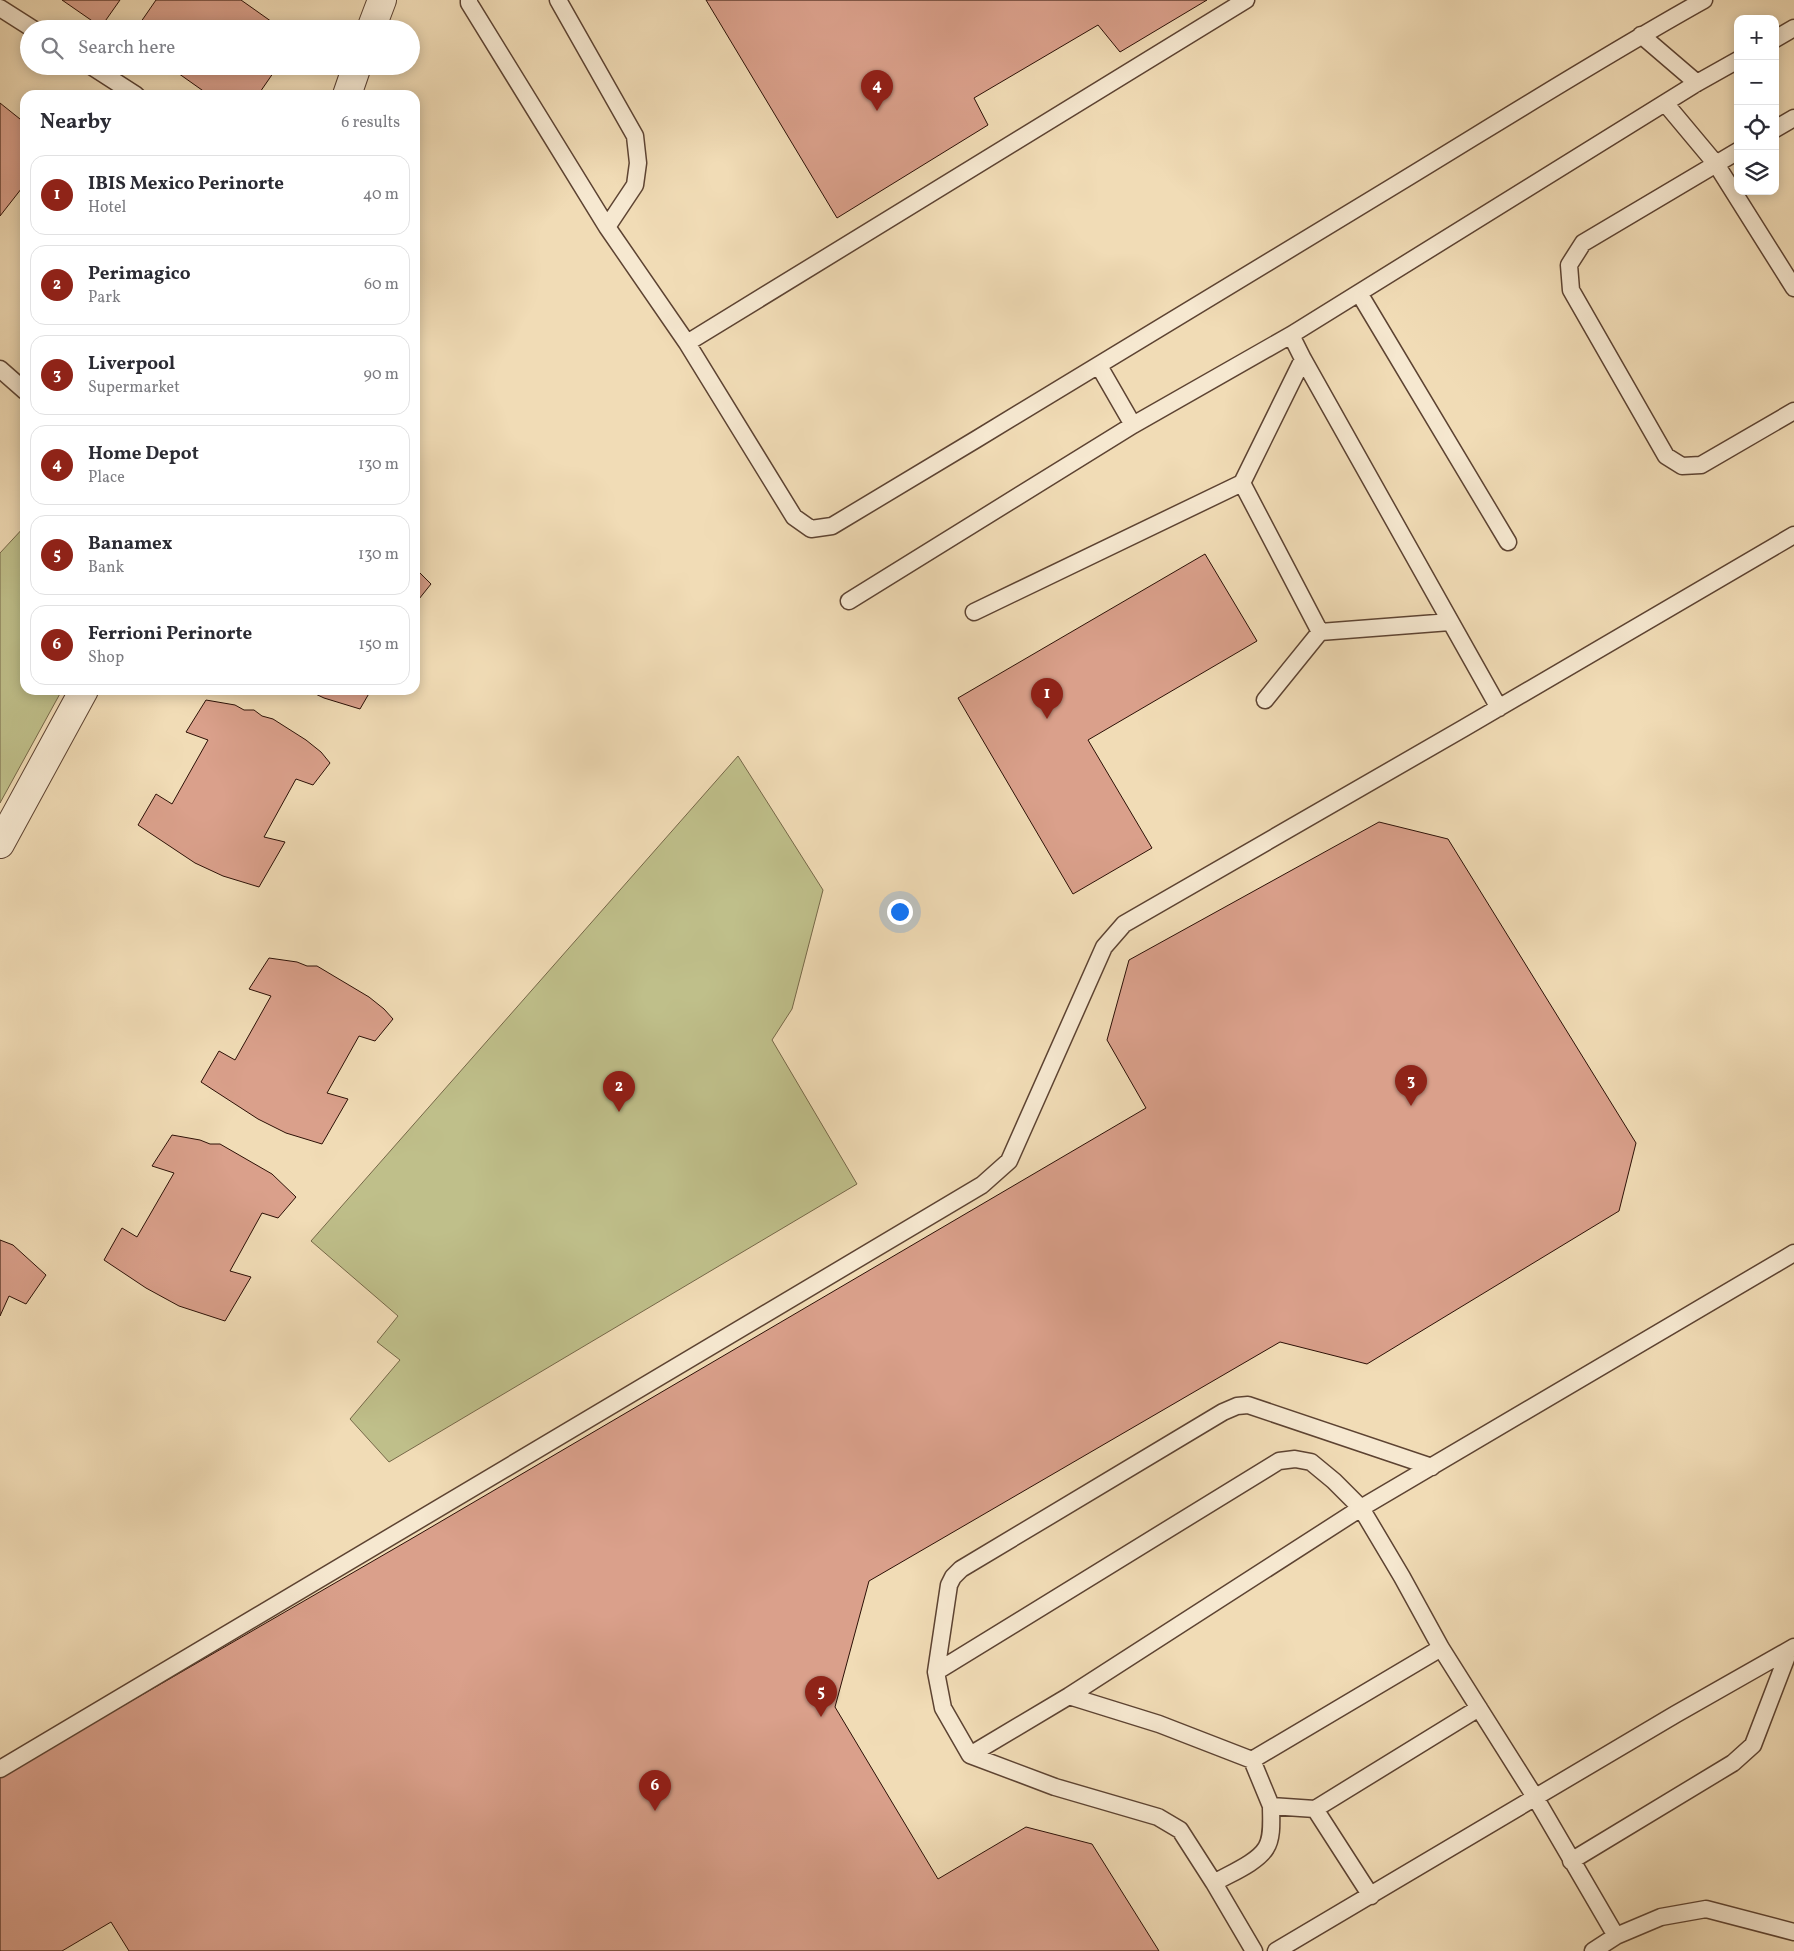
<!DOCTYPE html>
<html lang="en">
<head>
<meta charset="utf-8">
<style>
	:root { --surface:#fff; --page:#f7f7f7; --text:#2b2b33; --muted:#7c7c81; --line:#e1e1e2; --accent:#8f2418 }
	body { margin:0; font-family:Vollkorn,serif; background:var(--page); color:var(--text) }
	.controls { position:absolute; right:15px; top:15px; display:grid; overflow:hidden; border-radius:10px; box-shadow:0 2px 12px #0003 }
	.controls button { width:45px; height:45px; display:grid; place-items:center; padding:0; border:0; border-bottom:1px solid var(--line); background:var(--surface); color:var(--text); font:25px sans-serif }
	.you { position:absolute; left:899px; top:911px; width:18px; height:18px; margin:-12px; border:4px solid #fff; border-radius:50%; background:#1a73e8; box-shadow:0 0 0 8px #1a73e833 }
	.badge { display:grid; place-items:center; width:32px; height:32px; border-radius:50%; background:var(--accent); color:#fff; font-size:16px; font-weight:700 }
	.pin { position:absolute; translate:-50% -41px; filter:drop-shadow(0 1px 2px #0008) }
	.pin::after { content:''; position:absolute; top:26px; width:18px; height:15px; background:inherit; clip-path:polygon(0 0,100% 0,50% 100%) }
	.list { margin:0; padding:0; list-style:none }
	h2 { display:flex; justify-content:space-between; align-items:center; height:65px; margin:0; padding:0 20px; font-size:21px }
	h2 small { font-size:16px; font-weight:400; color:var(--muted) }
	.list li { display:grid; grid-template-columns:32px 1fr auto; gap:15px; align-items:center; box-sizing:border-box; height:80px; margin:0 10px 10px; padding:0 10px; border:1px solid var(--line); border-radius:15px }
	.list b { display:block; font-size:19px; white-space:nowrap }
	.list p { margin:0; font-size:16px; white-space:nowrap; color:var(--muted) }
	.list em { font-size:16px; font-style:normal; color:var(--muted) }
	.icon { flex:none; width:28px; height:28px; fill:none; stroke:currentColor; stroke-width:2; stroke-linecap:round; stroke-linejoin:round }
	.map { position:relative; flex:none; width:1794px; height:1951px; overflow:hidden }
	.search { position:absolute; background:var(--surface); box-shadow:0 2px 12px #0003; left:20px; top:20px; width:400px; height:55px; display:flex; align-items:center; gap:12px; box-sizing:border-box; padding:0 18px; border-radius:28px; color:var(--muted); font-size:19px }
	.panel { position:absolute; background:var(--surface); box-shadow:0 2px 12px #0003; left:20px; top:90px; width:400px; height:605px; border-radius:15px }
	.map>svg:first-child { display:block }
	.green { fill:#bfbf8a; stroke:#766848 }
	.building { fill:#daa08b; stroke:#2c1006 }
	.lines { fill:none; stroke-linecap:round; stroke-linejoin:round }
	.service-casing { stroke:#5d4332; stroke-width:19 }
	.tertiary-casing { stroke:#5d4332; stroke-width:30 }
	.service { stroke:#f6e8d0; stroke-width:16 }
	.tertiary { stroke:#f6e8d0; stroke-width:28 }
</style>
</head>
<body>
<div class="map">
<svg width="1794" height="1951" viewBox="0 0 1794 1951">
	<rect width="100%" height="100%" fill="#f1dcb6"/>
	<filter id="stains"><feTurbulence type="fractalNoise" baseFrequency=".004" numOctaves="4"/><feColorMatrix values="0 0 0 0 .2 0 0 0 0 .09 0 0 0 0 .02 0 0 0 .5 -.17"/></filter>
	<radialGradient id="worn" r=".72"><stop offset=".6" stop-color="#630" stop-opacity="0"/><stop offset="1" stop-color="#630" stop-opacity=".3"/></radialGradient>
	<path class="green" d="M25,526v164h37l-62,113v-250z
		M738,756l85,134 -31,119 -20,31 85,144 -468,278 -39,-43 50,-59 -23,-18 21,-26 -87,-75z"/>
	<path class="building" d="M62,0h58l-19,27z
		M156,0h85l41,29h-146z
		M706,0h501l-87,52 -22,-27 -124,73 14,27 -151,93z
		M168,66h110l-20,29h-49z
		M0,103l25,20v61l-25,32z
		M1205,554l52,87 -169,99 64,108 -79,46 -115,-196z
		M415,568l16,16 -16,20z
		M307,690h64l-11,19 -36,-11z
		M206,700l29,5 9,5h10l8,6 11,3 33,21 15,12 9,11 -17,22 -17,-6 -32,58 21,5 -26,45 -36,-11 -28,-13 -57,-38 18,-31 16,10 36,-64 -22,-8z
		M1379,822l69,17 188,304 -17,68 -252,153 -87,-22 -411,239 -34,126 103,172 88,-52 66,17 67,107h-1030l-18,-29 -49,29h-62v-174l411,-238 735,-431 -39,-68 22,-80z
		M269,958l28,4 10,4h10l52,31 15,12 9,10 -18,22 -16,-5 -32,57 21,6 -26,45 -36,-11 -28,-14 -57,-37 18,-31 16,9 36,-64 -22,-7z
		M172,1135l28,5 10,4h10l52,30 24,23 -18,21 -16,-5 -32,58 21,6 -26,44 -46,-15 -33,-18 -42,-28 18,-32 15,9 37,-64 -22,-7z
		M0,1240l13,5 33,30 -20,29 -17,-8 -9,20z"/>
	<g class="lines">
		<defs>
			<path id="service" d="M469,0v3l138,224 80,116 107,174 17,12 21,-3c189,-113 377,-228 565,-342 102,-62 203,-126 307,-184
				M558,0l77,136 3,27 -3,22 -28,42
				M0,8l33,21
				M1641,35l56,48
				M1775,39l19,-11
				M91,66l45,29
				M1665,103l51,61 78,124
				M1775,129l19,-11
				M1738,151l-155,92 -14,22 2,25 95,166 16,10 19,-1 93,-54
				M1359,293l149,249
				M1291,335l12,24 196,349
				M687,343l559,-343
				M1099,366l34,59
				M0,369l25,22
				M1242,483l78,149
				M849,601l284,-176 158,-90 406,-252 41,-23
				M974,612l268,-129 61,-124
				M1265,700l55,-68 130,-10
				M936,1672l343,-211 16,-2 16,3 23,19 27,27 41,69 39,71 94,149 81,139
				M1069,1696l90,28 93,36 189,-112
				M970,1755l99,-59 292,-188 433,-255
				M1252,1760l19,46 44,3 56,87
				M0,1769l982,-584 27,-24 95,-214 20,-23 340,-196 330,-193
				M1315,1809l164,-101
				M1571,1861l162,-98 20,-18 36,-94
				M1214,1883c15,-9 43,-20 52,-35 7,-11 5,-29 5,-42
				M1254,1951l-40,-68 -34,-53 -22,-13 -103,-30 -85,-32 -27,-47 -7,-36 13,-87 4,-8 8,-8 262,-157 14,-6 11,-1 184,62
				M1276,1951l400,-237 118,-67
				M1593,1951l23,-15 45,-19 45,-8 88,23"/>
			<path id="tertiary" d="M371,29l11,-29
				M347,95l10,-29
				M0,844l84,-154"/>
		</defs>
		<use href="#service" class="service-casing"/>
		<use href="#tertiary" class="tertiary-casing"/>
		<use href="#service" class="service"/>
		<use href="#tertiary" class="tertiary"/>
	</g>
	<rect width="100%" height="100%" filter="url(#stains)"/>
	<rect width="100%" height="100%" fill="url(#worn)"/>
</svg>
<div class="controls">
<button>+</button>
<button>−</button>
<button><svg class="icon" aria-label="locate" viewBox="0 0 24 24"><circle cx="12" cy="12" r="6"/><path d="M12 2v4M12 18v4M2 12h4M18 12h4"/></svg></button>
<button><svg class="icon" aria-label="layers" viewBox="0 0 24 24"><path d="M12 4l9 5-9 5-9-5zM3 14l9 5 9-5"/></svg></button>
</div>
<div class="you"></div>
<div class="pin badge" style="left:1047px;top:719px">1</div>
<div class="pin badge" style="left:619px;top:1112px">2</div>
<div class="pin badge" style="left:1411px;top:1106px">3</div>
<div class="pin badge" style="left:877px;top:111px">4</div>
<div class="pin badge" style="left:821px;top:1717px">5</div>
<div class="pin badge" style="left:655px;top:1811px">6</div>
<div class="search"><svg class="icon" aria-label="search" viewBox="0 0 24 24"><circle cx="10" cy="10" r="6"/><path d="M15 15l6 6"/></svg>Search here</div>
<section class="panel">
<h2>Nearby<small>6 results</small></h2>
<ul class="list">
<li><span class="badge">1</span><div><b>IBIS Mexico Perinorte</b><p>Hotel</p></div><em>40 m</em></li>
<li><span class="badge">2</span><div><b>Perimagico</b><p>Park</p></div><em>60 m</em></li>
<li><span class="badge">3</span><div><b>Liverpool</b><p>Supermarket</p></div><em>90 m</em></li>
<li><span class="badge">4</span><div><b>Home Depot</b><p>Place</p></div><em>130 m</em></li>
<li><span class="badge">5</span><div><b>Banamex</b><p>Bank</p></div><em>130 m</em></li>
<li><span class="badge">6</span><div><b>Ferrioni Perinorte</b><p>Shop</p></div><em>150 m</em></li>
</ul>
</section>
</div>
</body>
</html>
